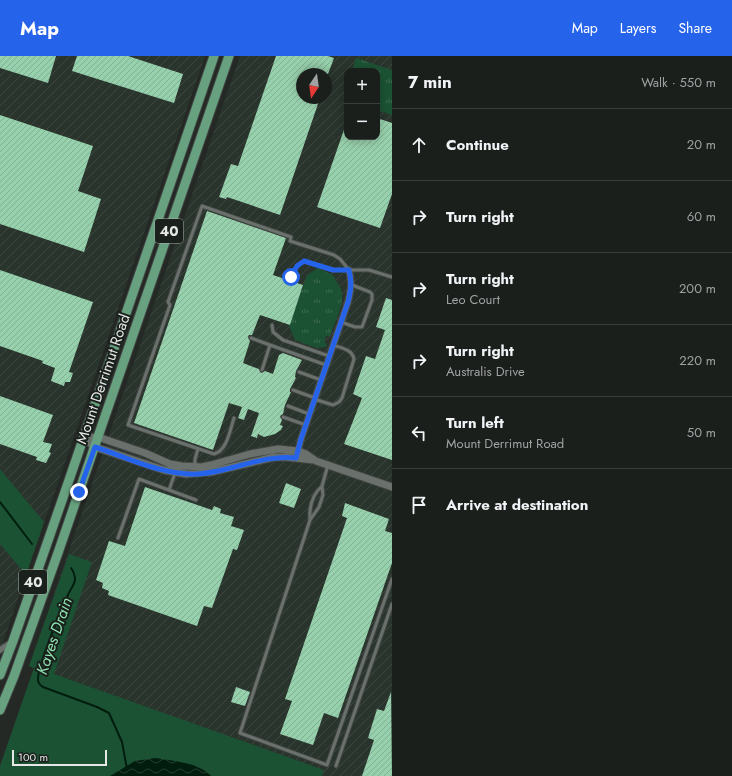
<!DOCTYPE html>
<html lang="en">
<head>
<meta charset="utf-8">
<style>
	:root { --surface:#1b1f1c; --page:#282c29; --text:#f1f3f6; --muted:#a0a2a3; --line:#393d3b; --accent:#2563eb }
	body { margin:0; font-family:Jost,sans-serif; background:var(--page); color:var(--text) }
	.controls { position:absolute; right:12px; top:12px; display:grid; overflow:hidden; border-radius:8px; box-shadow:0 2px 10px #0003 }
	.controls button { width:36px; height:36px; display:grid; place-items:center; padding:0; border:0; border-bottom:1px solid var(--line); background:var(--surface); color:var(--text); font:20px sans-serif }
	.compass { position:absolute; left:296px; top:12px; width:36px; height:36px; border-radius:50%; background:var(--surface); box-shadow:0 2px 10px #0003; rotate:193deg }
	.scale { position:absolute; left:12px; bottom:10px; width:95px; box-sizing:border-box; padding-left:4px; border:2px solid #e5e8e6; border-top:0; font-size:11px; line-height:14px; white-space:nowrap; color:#e5e8e6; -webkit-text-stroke:3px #1a201c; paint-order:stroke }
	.stop { position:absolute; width:12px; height:12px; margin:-9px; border:3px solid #2563eb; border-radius:50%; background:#fff }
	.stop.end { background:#2563eb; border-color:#fff; box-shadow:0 1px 4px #0008 }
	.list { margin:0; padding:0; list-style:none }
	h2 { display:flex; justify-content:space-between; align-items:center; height:52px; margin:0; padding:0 16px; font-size:17px }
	h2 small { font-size:13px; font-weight:400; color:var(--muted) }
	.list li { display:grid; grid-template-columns:26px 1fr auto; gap:12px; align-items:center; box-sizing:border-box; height:72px; padding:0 16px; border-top:1px solid var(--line) }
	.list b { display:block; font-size:15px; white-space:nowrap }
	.list p { margin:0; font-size:13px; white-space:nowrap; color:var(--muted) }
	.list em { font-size:13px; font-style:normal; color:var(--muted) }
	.icon { flex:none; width:22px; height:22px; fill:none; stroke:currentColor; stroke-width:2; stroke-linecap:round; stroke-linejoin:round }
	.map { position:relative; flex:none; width:392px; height:720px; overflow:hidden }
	header { display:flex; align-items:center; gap:24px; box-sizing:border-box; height:56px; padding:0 20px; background:var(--accent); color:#fff }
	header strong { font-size:19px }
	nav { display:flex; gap:22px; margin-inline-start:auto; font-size:14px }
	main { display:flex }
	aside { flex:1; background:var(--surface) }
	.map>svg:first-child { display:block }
	.industrial { fill:url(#industrial-furrows); fill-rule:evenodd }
	.grass { fill:url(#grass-tufts) }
	.park { fill:#1c5234 }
	.water { fill:url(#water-waves) }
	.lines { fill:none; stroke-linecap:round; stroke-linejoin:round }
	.stream { stroke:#011d0e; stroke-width:2 }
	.building { fill:url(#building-hatch) }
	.service-casing { stroke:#414543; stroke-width:5 }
	.minor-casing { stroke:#414543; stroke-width:8 }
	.tertiary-casing { stroke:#414543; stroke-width:9 }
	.primary-casing { stroke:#414543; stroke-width:11 }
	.service { stroke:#6a716c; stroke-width:3 }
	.minor { stroke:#6a716c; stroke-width:5.5 }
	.tertiary { stroke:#6a716c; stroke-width:7 }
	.primary { stroke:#67a17f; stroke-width:9 }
	.route { stroke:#2563eb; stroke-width:5 }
	.labels { text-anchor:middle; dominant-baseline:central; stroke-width:4; stroke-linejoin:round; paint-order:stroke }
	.shield { fill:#1a201c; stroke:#a8aca9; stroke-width:1 }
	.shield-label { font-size:14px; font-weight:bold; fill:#e5e8e6 }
	.street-label { font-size:15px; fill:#e5e8e6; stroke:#1a201c }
	.water-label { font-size:16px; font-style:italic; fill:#8ddfac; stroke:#1a201c }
</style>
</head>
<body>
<header>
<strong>Map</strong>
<nav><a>Map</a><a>Layers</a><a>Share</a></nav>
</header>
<main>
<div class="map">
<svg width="392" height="720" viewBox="0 0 392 720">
	<defs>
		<pattern id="industrial-furrows" width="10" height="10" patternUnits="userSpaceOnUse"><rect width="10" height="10" fill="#29342d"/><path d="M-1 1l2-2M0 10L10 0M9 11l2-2" fill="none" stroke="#3e4841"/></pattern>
		<pattern id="grass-tufts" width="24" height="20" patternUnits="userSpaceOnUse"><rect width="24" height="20" fill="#1c5234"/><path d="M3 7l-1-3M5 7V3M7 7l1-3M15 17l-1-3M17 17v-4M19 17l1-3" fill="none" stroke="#3d6b51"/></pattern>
		<pattern id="water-waves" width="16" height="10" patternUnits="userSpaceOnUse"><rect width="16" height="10" fill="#011d0e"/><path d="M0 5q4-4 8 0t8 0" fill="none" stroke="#263e31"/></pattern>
		<pattern id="building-hatch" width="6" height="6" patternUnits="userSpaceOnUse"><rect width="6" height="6" fill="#97d0ac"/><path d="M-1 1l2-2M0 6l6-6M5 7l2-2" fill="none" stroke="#82ae92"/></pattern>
	</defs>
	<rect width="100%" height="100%" fill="#242926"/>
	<path class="industrial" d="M0,0h205l-205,595z
		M240,0h152v720h-392v-10l34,-98 -5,-2zM347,15h30v66h-30zM302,18h24v24h-24z"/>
	<path class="grass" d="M356,2l36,12v45l-15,-5v-39h-25z
		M318,212l15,7c2,5 6,9 8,14 5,12 -7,35 -11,47h-4l-2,6 3,2 -1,3 -9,1 -22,-8 -6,-14 18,-51z"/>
	<path class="park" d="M0,413l44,53 -18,53 -26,-31z
		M69,498l23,8 -38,112 270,96 -2,6h-322v-10l34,-98 -5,-2z"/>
	<path class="water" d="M155,702c18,3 43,4 56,18h-101l25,-15z"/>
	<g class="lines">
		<path class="stream" d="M0,446l32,42
			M71,512c3,4 4,7 4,12 -1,6 -6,11 -8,17 -6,13 -30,71 -29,83 0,3 2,5 5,7l54,20 12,6 13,29 5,27"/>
	</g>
	<path class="building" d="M0,0h56l-8,27 -48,-15z
		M77,0h51l55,18 -9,29 -102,-32z
		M276,0h52l6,2 -6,16h-26v24h18l-40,117 -53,-18 -1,2 -7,-2 12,-33 7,2z
		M0,59l93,31 -15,45 23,8 -17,53 -84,-28z
		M377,62l15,5v71l-12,34 -63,-21 29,-83 1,13h30z
		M207,155l79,27 -13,37 30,10 -13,40 -30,-10 -8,20h-3l-1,2 2,4 -7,22 16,6 2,4 4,-2 8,3 6,-19 4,-2 19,7 -6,11 -1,6 1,1 -6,11v3h1l-6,13 -2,9 -3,2 2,4 -2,5 3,1 -2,4 -6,4 -11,3 -6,-3 -1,4 -6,-2 8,-23 -11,-4 -4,11 -6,-2 4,-11 -13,-4 -16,47 -79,-27z
		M0,214l93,32 -24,70 4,1 -3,9h-5l-1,4 -13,-5 4,-13 -13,-5 1,-2 -43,-15z
		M386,242l6,2v160l-48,-16 18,-46 -9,-4 13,-38 9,3 10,-29 -9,-3z
		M0,340l53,19 -10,27 9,2 -3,8 2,1 -5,10 -10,-3 1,-3 -37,-13z
		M286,427l15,6 -7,19 -15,-5z
		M145,431l67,23 2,-4 7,3 -1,4 14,4 -3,9 13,4 -7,20 -4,-1 -21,59 -8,-2 -7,20 -89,-31 1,-4 -7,-3 1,-5 -7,-3 13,-39 16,5z
		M345,447l44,16 -4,12 7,2v30l-54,155 -14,-5 -11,32 -33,-11 12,-33 -7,-2 62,-181 -5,-2z
		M236,631l14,5 -5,14 -14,-4z
		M391,636l1,84h-30l12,-36 -6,-2 9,-29 7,2z"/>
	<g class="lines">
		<defs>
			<path id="service" d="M291,221l6,-11 7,-5 29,9h36l23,7
				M341,266l14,5h7l10,-27v-6l-2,-2 -18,-7
				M272,269l1,7 10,8 46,16
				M251,282l19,7
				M262,314l8,-25 56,20
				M299,316l22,8
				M293,334l22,8
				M314,343l19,6 6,-3 3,-4 12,-39c-2,-10 -13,-11 -21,-14
				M288,350l21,8
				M283,361l23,8
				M234,362c-4,12 -7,33 -20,36l-86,-29 42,-120 -2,-3 34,-96 89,31 -1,4 44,14 6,4 9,11
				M328,409l-6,21 1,9 -4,12 -9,13 -70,213 87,32 65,-186
				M195,411v-8l3,-10
				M169,434l6,-17
				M310,464c-1,-13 2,-25 12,-34
				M118,482l21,-59 57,21
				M336,710l56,-162"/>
			<path id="minor" d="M297,399l4,-16 47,-137c3,-12 4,-20 1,-32
				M0,594l12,-8"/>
			<path id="tertiary" d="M83,382l15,-1 47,16 25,11 12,2 20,1 9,-2 39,-11 28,-5 20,2 8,3 10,7 76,26
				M83,382l12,9 69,23 22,4 25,-2 63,-15h12l28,3"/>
			<path id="primary" d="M0,619l13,-34 53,-152 148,-433
				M0,654l14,-34 45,-126 170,-494"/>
		</defs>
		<use href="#service" class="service-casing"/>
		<use href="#minor" class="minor-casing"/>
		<use href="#tertiary" class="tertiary-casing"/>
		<use href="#primary" class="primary-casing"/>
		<use href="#service" class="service"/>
		<use href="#minor" class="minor"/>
		<use href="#tertiary" class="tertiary"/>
		<use href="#primary" class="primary"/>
	</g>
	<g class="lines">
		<path class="route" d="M79,436l16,-45c31,10 69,29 103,27 33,-2 65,-20 98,-16l5,-19 47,-137c3,-12 4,-20 1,-32h-16l-29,-9 -7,5 -6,11"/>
	</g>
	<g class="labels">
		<g class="shield">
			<rect x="155" y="163" width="28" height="24" rx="3"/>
			<rect x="19" y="514" width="28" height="24" rx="3"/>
		</g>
		<g class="shield-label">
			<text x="169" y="175">40</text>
			<text x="33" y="526">40</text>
		</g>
		<g class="street-label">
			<text transform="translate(103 323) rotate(-71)">Mount Derrimut Road</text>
		</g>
		<g class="water-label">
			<text transform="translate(54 580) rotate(-71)">Kayes Drain</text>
		</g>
	</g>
</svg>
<div class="controls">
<button>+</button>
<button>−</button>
</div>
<svg class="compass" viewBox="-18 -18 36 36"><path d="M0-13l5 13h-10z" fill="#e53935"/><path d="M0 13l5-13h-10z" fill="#a0a2a3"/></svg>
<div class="scale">100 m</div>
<div class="stop" style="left:291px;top:221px"></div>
<div class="stop end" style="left:79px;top:436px"></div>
</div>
<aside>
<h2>7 min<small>Walk · 550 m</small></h2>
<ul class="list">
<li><svg class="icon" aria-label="ahead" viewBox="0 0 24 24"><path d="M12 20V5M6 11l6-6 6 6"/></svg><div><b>Continue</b></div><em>20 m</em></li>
<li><svg class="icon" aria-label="right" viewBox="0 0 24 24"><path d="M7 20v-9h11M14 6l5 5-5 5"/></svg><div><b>Turn right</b></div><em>60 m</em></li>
<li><svg class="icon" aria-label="right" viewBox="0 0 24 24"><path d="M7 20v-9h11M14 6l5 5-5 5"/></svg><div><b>Turn right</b><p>Leo Court</p></div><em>200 m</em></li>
<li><svg class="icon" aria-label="right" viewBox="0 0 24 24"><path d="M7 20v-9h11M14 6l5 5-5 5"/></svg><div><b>Turn right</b><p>Australis Drive</p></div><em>220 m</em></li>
<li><svg class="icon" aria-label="left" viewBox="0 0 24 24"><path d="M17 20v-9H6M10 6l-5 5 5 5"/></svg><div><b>Turn left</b><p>Mount Derrimut Road</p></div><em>50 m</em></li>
<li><svg class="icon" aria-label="arrive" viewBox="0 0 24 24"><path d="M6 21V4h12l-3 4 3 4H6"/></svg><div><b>Arrive at destination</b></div></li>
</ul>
</aside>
</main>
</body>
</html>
